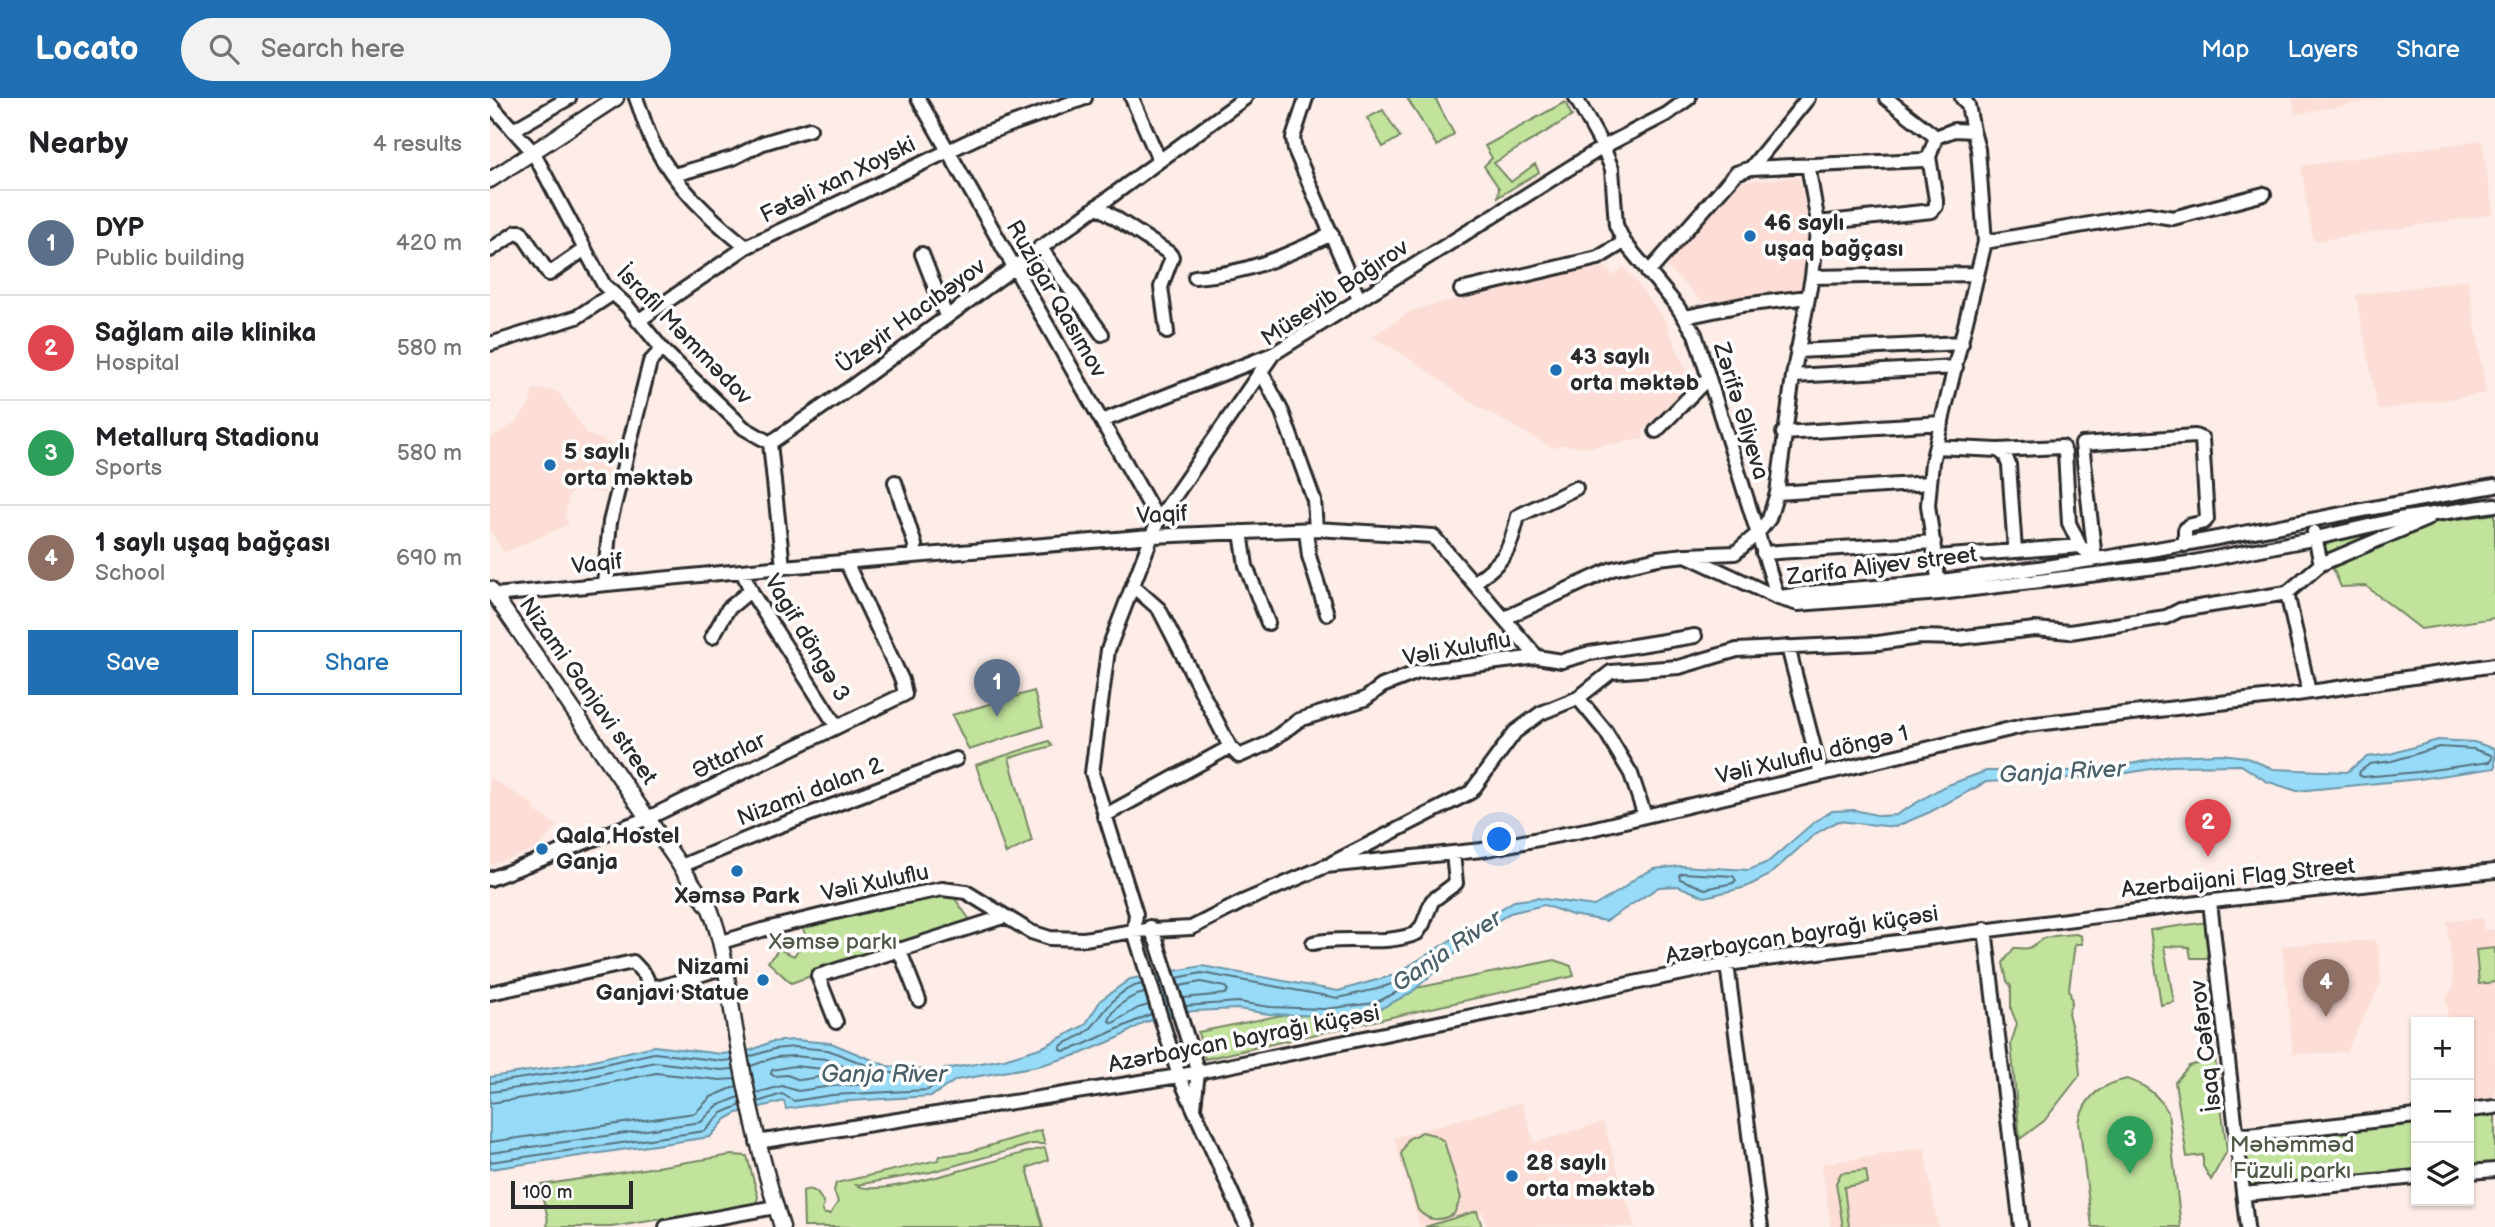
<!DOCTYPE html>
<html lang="en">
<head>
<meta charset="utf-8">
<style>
	:root { --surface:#fff; --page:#f2f2f2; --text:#202124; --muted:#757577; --line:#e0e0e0; --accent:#1f6fb2 }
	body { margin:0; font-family:"Balsamiq Sans",sans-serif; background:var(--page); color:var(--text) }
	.controls { position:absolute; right:21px; bottom:21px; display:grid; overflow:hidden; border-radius:0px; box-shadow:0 2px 5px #0004 }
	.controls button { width:63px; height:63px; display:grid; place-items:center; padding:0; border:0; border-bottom:2px solid var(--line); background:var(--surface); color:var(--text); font:35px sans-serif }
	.scale { position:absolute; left:21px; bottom:18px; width:122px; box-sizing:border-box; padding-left:7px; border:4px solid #2b2b2b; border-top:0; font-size:19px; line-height:24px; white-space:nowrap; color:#2b2b2b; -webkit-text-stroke:5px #fff; paint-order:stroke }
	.you { position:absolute; left:1010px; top:742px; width:24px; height:24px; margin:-18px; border:5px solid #fff; border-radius:50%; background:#1a73e8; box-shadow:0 0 0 10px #1a73e833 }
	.badge { display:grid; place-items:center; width:46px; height:46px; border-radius:50%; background:var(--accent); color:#fff; font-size:23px; font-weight:700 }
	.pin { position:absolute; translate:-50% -58px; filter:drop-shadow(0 2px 4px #0008) }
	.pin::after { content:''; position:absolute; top:37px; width:24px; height:21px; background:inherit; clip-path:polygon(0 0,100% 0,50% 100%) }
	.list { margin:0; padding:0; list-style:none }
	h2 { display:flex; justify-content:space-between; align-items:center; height:91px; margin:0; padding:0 28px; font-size:30px }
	h2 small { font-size:23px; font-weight:400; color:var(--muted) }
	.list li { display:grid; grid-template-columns:46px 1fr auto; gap:21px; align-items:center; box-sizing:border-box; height:105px; padding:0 28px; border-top:2px solid var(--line) }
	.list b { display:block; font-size:26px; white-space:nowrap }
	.list p { margin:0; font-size:23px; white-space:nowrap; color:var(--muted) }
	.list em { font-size:23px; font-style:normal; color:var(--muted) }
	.actions { display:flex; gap:14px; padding:21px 28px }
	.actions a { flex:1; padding:16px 0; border:2px solid var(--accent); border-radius:0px; text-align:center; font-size:24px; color:var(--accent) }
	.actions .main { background:var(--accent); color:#fff }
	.icon { flex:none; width:38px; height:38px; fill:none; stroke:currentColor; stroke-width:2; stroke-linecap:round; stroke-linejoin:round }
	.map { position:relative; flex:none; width:2005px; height:1129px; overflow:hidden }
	header { display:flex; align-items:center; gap:42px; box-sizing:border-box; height:98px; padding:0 35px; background:var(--accent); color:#fff }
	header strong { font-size:33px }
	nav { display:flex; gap:38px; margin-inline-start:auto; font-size:24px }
	.search { width:490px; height:63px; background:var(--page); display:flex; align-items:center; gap:18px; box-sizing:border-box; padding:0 24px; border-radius:38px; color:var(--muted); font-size:26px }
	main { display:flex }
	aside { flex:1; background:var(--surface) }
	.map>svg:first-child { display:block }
	.built { fill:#fcded6 }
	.green { fill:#c1e39c; stroke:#768764; stroke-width:2 }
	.water { fill:#97dbf9; stroke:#6c95a7; stroke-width:2 }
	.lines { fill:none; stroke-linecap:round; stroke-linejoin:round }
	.shore { stroke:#56717d; stroke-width:2 }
	.minor-casing { stroke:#2b2b2b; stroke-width:18 }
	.major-casing { stroke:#2b2b2b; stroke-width:19 }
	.minor { stroke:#fff; stroke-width:12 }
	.major { stroke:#fff; stroke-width:14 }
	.poi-dot { fill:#1f6fb2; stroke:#fff; stroke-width:2.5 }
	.labels { text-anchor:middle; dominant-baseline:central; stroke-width:7; stroke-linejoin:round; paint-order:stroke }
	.street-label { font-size:23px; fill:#2b2b2b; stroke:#fff }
	.poi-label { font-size:23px; font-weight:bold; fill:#2b2b2b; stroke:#fff; text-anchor:start }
	.park-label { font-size:23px; fill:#505947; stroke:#fff }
	.water-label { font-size:24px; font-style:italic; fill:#4b6069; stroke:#fff }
</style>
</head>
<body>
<header>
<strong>Locato</strong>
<div class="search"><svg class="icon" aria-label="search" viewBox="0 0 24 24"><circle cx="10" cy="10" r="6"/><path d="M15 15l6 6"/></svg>Search here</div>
<nav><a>Map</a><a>Layers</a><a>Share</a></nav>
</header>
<main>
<aside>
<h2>Nearby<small>4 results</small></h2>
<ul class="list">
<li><span class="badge" style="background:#5c6f8a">1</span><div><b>DYP</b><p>Public building</p></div><em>420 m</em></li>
<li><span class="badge" style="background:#e0444e">2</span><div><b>Sağlam ailə klinika</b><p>Hospital</p></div><em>580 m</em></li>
<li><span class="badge" style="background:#2e9e5b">3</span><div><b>Metallurq Stadionu</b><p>Sports</p></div><em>580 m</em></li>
<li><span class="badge" style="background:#8d6e63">4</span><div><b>1 saylı uşaq bağçası</b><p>School</p></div><em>690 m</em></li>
</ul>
<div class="actions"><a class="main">Save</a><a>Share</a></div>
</aside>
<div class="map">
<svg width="2005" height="1129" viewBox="0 0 2005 1129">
	<rect width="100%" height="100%" fill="#fdece7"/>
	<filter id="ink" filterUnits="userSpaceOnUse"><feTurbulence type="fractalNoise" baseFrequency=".0143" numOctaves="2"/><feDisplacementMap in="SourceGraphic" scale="14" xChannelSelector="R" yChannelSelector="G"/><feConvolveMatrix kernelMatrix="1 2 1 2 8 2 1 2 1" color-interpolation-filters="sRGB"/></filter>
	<g filter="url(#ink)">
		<path class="built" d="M1802,0h94l-91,16z
			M1992,42l11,74 -180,27 -12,-75z
			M1309,79l12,55 -8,58 -33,3 -7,5 -58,3 -4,-1 -35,-34 67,-84z
			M1134,168l41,54 27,65 -49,46 1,8 -56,8 -26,-2 -9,3 -78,-43 -70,-50 -33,-18 39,-26 81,-22 113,-22 9,9z
			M1978,182l18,113 -108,17 -22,-115z
			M43,291l24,2 30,43 26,10 -9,50 -27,-7 -9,10 -3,19 4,8 -65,29 -14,-23v-91l26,-17 14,-18z
			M0,680l44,27v5l23,16 -21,23 -46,16z
			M1993,820l1,12h11v170l-26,3v-81h-21l-2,-25 8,-10 -7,-66z
			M1884,842l1,4h3l3,39 -35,69 -53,2 -11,-108z
			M1032,1004l12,41 69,-21 32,105h-148l-5,-16 -62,16 -26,-89z
			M1434,1050l14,79h-107l-9,-63z"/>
		<path class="green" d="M917,0h28l19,36 -17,12z
			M1075,4l7,14 -78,47 17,19 24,-18 4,8 -41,25 1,-9 -15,-22 8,-8 -7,-12z
			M893,12l17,27 -17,10 -16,-29z
			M2005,416v104l-74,11 -55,-43 -25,1 -21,-48z
			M544,593l9,35 -74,24 -17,-35z
			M559,643l3,5 -43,12 23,83 -26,13 -30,-89z
			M452,794l11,4 17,24 -179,63 -23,-21 11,-13 15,7 12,-19 -5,-13z
			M1718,824l4,36h-21l-2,-11 -25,-1 10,56 -13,3 -11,-75z
			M1586,836l5,2 1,8h-7l-6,44 3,14 -4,11 10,39 2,23 -36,46 -24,18 -9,-95 6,-20 -6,-15v-23l-4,-5 -4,-18 11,-15c19,1 13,1 27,-8 8,-5 25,-5 35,-6z
			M2005,850v34l-16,2 -3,-34z
			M1065,862l16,6 3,10 -369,83 -7,-27z
			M1725,961l12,92 -16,29 -8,-14v-11l-16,2 -12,-75 14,-16z
			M1637,981c20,7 30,15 41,33l13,115h-89l-13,-105c6,-26 23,-38 48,-43z
			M2005,1014v51l-26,3v-51z
			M1926,1022v52l-167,17 -8,-51z
			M551,1032l4,14h-13l-101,28 -75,13c24,16 155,-32 189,-37l3,12 -21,8 16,59h-239l-1,-36c11,-5 17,4 21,14l-2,5 3,4h5l8,-12 -4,-11 2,-8 102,-23 2,-4 29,-4z
			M932,1034l12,3 10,6 17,57 -7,16c-14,7 -25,8 -36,-4l-17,-56 7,-15z
			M242,1057l15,1 11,41 -2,6 -3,2 -142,22h-64c3,-12 -5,-26 -7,-40l2,-2z
			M1376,1072l2,13 -24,4 5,40h-6l-7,-44 5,-10z
			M987,1113l5,16h-57z"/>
		<path class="water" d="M1948,642l36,2 21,7v19l-76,11 -122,12 -31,-10 -25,-16 -72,1 -60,10 -123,6 -56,30 -35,15 -57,-6 -23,13 -47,42 -22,11 -41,10 -27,-11 -19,1 -53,34 -34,-6 -28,-10 -34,8 -33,21 -66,59 -33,17 -53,6 -56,-2 -31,-5 -45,2 -48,11 -27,16 -38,16 -42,12 -82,14 -24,16 -99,6 -47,7 -2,-8 -47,12 -11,6 -16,18 -220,32v-92l86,-13 78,-18 68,8 30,-4 19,-8 23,-2 37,3 56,23 47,5 70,-12 39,-12 42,-22 16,-25 29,-21 72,-13 136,25 56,-16 120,-74 23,-3 57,8 27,-16 16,-13 17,-8 27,-3 68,4 19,-8 45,-39 19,-12 22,-1 27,6 15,-1 47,-28 43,-16h87l31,-2 67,-13 51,-2 23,3 28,12 74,3 20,-15 23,-3z"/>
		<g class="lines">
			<path class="shore" d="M1949,649l34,2 18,6 1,4 -3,3 -71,10 -55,5 -4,-2 1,-4 10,-7 22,-3z
				M1193,775l50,3 3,4 -3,3 -28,6 -25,-10 -1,-4z
				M686,880l26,-5 136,25 39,-9 20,-7 19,-12 4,3 -13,14 -32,16 -51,6 -54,-2 -32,-5 -53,4
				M652,886c-26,5 -35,26 -51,44 -6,7 -20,12 -29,17l-2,4 4,2 14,-4 73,-33
				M689,888l22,-4 24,5 3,3 -3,4 -42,4
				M655,895c-14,2 -32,14 -36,28l4,2 25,-15 11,-3
				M259,959l25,-8 20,-2 34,3 56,22 51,6 3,3 -10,9 -96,5 -38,6 -12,-7 -24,8
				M261,968l25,-9 18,-1 32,3 49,21 -3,4 -40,2 -34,5 -16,-5 -26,7
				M304,968l30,3 4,5 -2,2 -26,4 -13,-5 -13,1 -3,-2 1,-4z
				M0,985l87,-13 77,-17 68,8 10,-1
				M0,994l89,-13 76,-17 66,8 12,-1
				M0,1005l90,-14 76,-16 64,7 15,-1
				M0,1044l205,-29 16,-16 26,-11
				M0,1055l211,-31 16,-16 22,-9
				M0,1064l215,-31 17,-18 19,-8"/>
			<defs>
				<path id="minor" d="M146,0c6,15 10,32 18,47 22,42 56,73 92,102l238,-113 101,-36
					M428,0l240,422
					M642,0l27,62
					M816,0l-13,40 2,12 64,149
					M1086,0l27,49 9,22 4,56 8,17 53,64 18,28 83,264
					M1396,0l50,39
					M1472,0l6,7 5,26
					M0,6l43,48 71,133 23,21 35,43 82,79 26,15
					M23,32l56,-32
					M1261,70l57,-70
					M184,77l59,-17 30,-15 47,-14
					M607,108l72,47 3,4 -11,30 6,45
					M1328,125l114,-12 4,-5v-6l-7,-43
					M1495,144l163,-28 25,4 91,-24
					M550,149l62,87
					M0,152l27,-18h4l28,42 36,-25
					M432,156l24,62
					M1158,175l88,-100 15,-5 172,-8 6,-3 7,-20 18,-7 19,1 5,18 7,93 -53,220 -4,43 12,88
					M705,179c52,-3 90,-21 137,-43
					M1322,179l164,-3
					M971,192l137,-32 26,-16
					M1195,219l57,-12 66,-8
					M148,223l108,-74
					M0,246l87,-27 35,-23
					M1307,253l165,-8
					M771,273l21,41 32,88 2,29
					M1303,278l163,-9
					M612,323l171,-67
					M1166,333l52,-53
					M1293,335l159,-10
					M280,345l80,-55 395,-290
					M280,345l13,124
					M1446,349l62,3 7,5 4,10 6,86
					M1508,352l64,-3 3,6 4,70 11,23 15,13
					M405,384l20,63 -1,11
					M1287,395l153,-10
					M816,432l3,26 18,58
					M751,434l5,34 22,57
					M1273,455l171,-11
					M1198,457l47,-2 22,-19 12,-15 8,-26 16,-117 19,-99 6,-54 -10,-58
					M1446,459l144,-11
					M1605,461l-13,-115 113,-8 7,3 5,80 -3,3 -16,4 -3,4v15
					M1831,466l106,-45
					M252,473l11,24 84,132
					M984,485c31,-24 35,-29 44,-67l58,-28
					M114,486l6,-62 40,-160 12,-13
					M643,488l26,23 71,138
					M4,497l289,-28 369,-31 164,-7 117,7 104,121 -119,15 -36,14 -17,13 -66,21 -32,24 -28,12 -9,-9 -126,69
					M1291,499c53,-9 106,-9 159,-16 53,-6 105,-14 158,-22 133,-21 264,-51 397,-73
					M1015,520l107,-49 46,-11 28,-3 92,43 20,6 142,-11 249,-30 123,-24 87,-20 96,-14
					M222,539l16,-28 23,-19
					M1298,549l33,127
					M1047,559l25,4 28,-8 105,-17
					M1819,594l-22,-99 34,-29 -7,-32
					M1088,600l28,34 25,42 14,42
					M842,765l139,-71 44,-60 26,-19 37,-15 33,-26 68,-5 58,-17 141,-7 42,-6 37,1 78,-9 35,3 96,-15 14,-7 107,-17
					M191,768l87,-36 188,-71
					M0,781l158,-61 257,-124 -3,-14 -56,-118
					M1720,804l37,325
					M660,829l7,16 41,129 -4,35
					M1495,831l36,298
					M232,844l40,-12 119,-29 61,-12 24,3 65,40 19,6 34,1 50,-8 57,-3 51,-26 84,-36 156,-16 109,-21 436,-104 263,-30 205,-30
					M823,845c33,-8 72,4 104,-10l6,-9 9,-23 24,-18 -3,-30
					M409,851l20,51
					M1237,866l34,263
					M0,895l143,-31 12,13 5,11 11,1 64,-20
					M346,924l-18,-46 185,-59
					M1979,1012l26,-3
					M1747,1036l11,1 168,-19
					M267,1044l422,-66 548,-112 502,-65 266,-28
					M1979,1074l26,-2
					M1754,1096l172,-17
					M176,1129l109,-20
					M757,1129l-68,-151 -45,-145 2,-17 -44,-141 16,-123 50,-130 115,-166 330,-207 64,-33 22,-16"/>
				<path id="major" d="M0,82l126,-82
					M0,491l220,320c16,41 18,82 26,125 11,65 26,130 46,193"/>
			</defs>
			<use href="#minor" class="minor-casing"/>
			<use href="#major" class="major-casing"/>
			<use href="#minor" class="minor"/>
			<use href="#major" class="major"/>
		</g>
	</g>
	<g class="poi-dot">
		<circle cx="1260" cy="138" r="7"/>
		<circle cx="1066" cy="272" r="7"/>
		<circle cx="60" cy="367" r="7"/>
		<circle cx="52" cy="751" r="7"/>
		<circle cx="247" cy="773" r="7"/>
		<circle cx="273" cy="882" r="7"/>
		<circle cx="1022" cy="1078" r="7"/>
	</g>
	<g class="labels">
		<g class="street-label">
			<text transform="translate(348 82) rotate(-26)">Fətəli xan Xoyski</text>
			<text transform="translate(845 195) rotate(-34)">Müseyib Bağırov</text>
			<text transform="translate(566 201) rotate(60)">Ruzigar Qasımov</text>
			<text transform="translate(421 218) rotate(-36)">Üzeyir Hacıbəyov</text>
			<text transform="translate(194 237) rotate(46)">İsrafil Məmmədov</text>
			<text transform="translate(1251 313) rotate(73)">Zərifə Əliyeva</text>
			<text transform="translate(672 417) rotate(-3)">Vaqif</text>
			<text transform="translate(107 466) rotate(-6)">Vaqif</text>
			<text transform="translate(1392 468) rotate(-7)">Zarifa Aliyev street</text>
			<text transform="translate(317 540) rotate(59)">Vagif döngə 3</text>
			<text transform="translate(967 551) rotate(-10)">Vəli Xuluflu</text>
			<text transform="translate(98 593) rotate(55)">Nizami Ganjavi street</text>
			<text transform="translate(1322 657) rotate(-13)">Vəli Xuluflu döngə 1</text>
			<text transform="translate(239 658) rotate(-26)">Əttarlar</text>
			<text transform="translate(320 694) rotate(-21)">Nizami dalan 2</text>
			<text transform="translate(1748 780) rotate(-6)">Azerbaijani Flag Street</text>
			<text transform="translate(385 785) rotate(-12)">Vəli Xuluflu</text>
			<text transform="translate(1312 837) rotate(-9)">Azərbaycan bayrağı küçəsi</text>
			<text transform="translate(754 941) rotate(-11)">Azərbaycan bayrağı küçəsi</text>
			<text transform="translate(1716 948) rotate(-97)">İsaq Cəfərov</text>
		</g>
		<g class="poi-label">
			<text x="1274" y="125">46 saylı<tspan x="1274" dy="26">uşaq bağçası</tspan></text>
			<text x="1080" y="259">43 saylı<tspan x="1080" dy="26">orta məktəb</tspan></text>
			<text x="74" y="354">5 saylı<tspan x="74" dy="26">orta məktəb</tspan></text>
			<text x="66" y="738">Qala Hostel<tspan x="66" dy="26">Ganja</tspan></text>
			<text x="247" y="798" text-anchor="middle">Xəmsə Park</text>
			<text x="259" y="869" text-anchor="end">Nizami<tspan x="259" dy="26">Ganjavi Statue</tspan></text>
			<text x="1036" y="1065">28 saylı<tspan x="1036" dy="26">orta məktəb</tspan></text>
		</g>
		<g class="park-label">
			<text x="343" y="844">Xəmsə parkı</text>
			<text x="1802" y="1047">Məhəmməd<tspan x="1802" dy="26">Füzuli parkı</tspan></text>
		</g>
		<g class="water-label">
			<text transform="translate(1572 674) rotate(-3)">Ganja River</text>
			<text transform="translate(957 853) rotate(-34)">Ganja River</text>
			<text x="394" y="976">Ganja River</text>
		</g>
	</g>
</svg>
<div class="controls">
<button>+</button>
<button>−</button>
<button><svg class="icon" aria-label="layers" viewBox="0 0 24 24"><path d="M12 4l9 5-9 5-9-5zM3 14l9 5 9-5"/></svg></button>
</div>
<div class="scale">100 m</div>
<div class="you"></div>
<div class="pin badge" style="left:507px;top:619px;background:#5c6f8a">1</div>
<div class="pin badge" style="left:1718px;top:759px;background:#e0444e">2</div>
<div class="pin badge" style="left:1640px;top:1076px;background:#2e9e5b">3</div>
<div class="pin badge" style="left:1836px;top:919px;background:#8d6e63">4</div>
</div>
</main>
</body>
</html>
